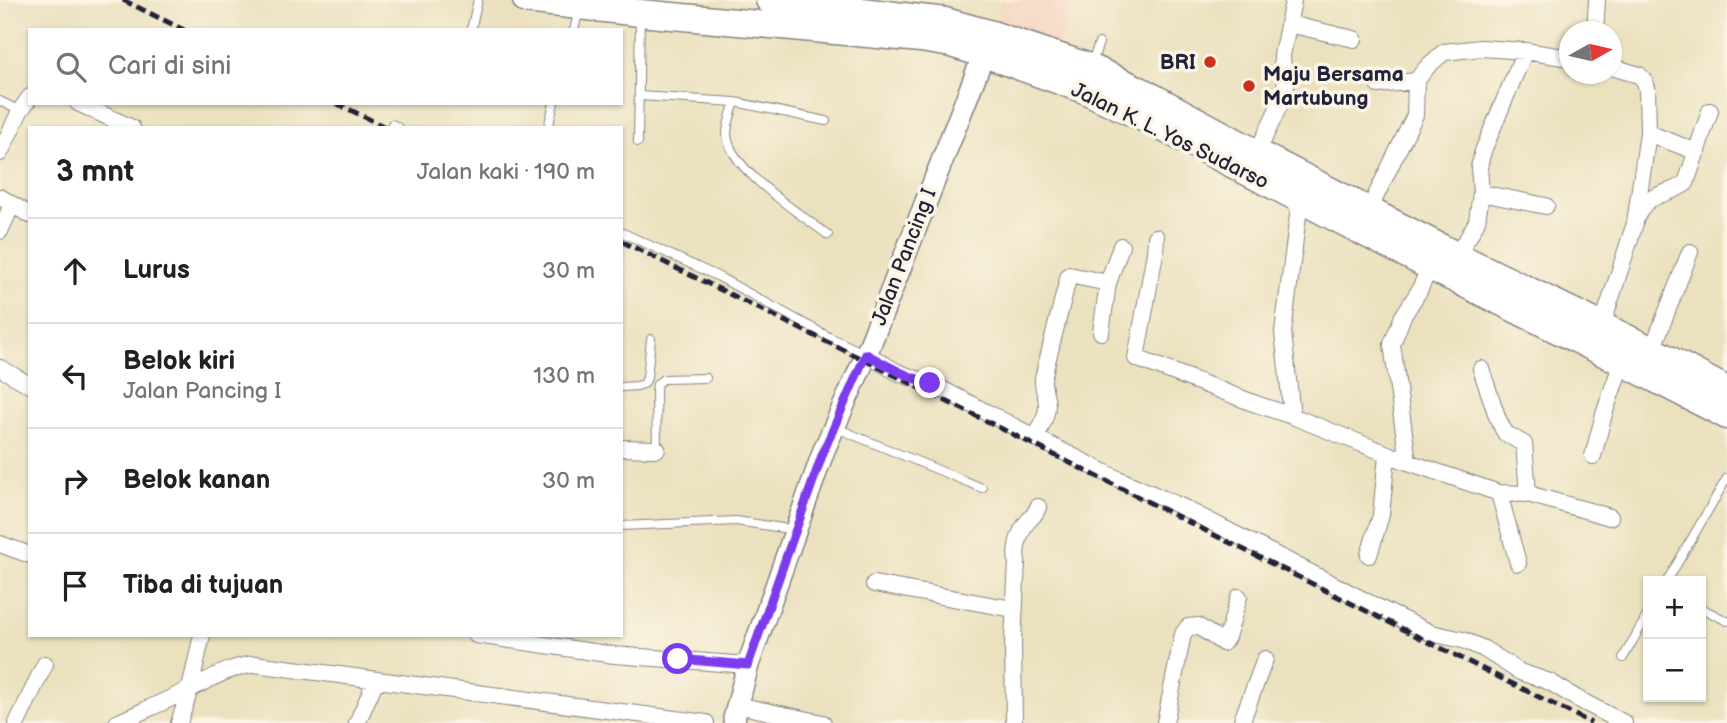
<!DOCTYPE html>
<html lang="id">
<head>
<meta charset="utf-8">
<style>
	:root { --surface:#fff; --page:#f6f6f6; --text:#202124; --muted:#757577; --line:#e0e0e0 }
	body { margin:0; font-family:"Balsamiq Sans",sans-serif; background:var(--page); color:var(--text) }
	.controls { position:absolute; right:21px; bottom:21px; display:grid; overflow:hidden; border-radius:0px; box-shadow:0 2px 5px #0004 }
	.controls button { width:63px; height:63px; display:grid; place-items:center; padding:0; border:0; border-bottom:2px solid var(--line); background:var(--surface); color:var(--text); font:35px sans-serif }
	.compass { position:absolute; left:1559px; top:21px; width:63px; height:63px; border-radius:50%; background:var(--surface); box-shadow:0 2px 5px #0004; rotate:82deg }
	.stop { position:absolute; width:21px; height:21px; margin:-16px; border:5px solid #7c3aed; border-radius:50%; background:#fff }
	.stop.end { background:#7c3aed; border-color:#fff; box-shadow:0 2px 7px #0008 }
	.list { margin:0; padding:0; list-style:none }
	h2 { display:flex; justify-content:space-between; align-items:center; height:91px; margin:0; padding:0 28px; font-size:30px }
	h2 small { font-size:23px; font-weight:400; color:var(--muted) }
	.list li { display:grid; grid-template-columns:46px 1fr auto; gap:21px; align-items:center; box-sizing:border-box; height:105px; padding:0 28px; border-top:2px solid var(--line) }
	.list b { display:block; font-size:26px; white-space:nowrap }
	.list p { margin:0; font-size:23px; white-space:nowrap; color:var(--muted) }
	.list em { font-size:23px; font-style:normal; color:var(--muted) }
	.icon { flex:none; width:38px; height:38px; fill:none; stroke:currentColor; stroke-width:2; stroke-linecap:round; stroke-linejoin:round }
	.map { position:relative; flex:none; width:1727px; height:723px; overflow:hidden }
	.search { position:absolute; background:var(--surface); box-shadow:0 2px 5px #0004; left:28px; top:28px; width:595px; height:77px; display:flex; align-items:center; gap:18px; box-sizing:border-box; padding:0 24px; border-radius:0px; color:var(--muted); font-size:26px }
	.panel { position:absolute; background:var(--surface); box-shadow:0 2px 5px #0004; left:28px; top:126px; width:595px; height:511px; border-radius:0px }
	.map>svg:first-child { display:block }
	.built { fill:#f4d3c0 }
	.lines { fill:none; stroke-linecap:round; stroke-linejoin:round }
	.service-casing { stroke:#86827d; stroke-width:10 }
	.minor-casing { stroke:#86827d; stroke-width:18 }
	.secondary-casing { stroke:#86827d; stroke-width:24 }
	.trunk-casing { stroke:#86827d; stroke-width:29 }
	.service { stroke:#fff; stroke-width:8 }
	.minor { stroke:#fff; stroke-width:16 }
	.secondary { stroke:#fff; stroke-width:21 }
	.trunk { stroke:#fff; stroke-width:26 }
	.rail { stroke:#22223b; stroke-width:5; stroke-dasharray:10 5; stroke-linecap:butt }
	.route { stroke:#7c3aed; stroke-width:9 }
	.poi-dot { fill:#c8321e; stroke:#fcf5e5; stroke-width:2.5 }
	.labels { text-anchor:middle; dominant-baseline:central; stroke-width:7; stroke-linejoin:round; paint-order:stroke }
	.poi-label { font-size:21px; font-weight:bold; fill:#22223b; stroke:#fcf5e5; text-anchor:end }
	.street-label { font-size:21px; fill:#22223b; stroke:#fcf5e5 }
</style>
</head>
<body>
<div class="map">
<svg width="1727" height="723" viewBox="0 0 1727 723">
	<rect width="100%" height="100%" fill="#fcf5e5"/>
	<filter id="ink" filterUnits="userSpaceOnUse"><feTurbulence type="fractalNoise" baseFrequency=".0143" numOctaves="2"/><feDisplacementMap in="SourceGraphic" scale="14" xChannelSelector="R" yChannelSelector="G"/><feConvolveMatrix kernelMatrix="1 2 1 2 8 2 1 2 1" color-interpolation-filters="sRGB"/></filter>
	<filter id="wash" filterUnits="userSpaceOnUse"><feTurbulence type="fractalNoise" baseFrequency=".00686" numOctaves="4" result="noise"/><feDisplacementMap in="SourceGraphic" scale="28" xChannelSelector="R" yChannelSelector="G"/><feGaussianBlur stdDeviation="1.57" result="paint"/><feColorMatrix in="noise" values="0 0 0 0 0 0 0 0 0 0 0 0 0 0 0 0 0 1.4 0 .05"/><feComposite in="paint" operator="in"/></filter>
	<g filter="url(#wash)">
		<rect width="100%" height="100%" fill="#ebe1bf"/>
		<path class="built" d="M1002,0h70l-14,49 -63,-24z"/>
	</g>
	<g filter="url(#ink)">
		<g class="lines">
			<defs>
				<path id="service" d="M471,30l7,-30
					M574,30l5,-20
					M1091,65l8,-22
					M639,96l96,6 91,19
					M0,101l20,10
					M735,102c-3,10 -8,22 -8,32 1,35 74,80 101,101
					M392,124l7,4
					M548,128l6,-25
					M638,142l2,-127
					M621,232l98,45 110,60 37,17
					M621,387l16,-1 7,-2 3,-6 4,-39
					M834,427l148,61
					M657,449l-1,-58 1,-7 6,-5 43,-1
					M621,526l115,-5 60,9
					M1667,581l60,-103
					M1701,608l26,13
					M1623,658l25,-44"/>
				<path id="minor" d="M1289,24l65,15
					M1595,32l2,-32
					M1378,85l38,-4
					M78,103l54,25
					M1648,133l49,19
					M0,153l20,-42 10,-14
					M1257,153l29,-62c0,-13 -4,-24 -4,-36l11,-54
					M1481,193l65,13
					M0,197l30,18
					M1369,210l46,-95 1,-34 12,-15 16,-14 37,-4 44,3 45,7
					M1637,217c10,-26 30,-20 49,-34l24,-72
					M0,231l12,-26
					M1156,237l-1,16 -19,105 120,46 36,12 116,46 91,31 29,1 82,23
					M1456,255l13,-19 8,-15 4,-28 -2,-26 4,-16 42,-100
					M1602,326l33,-103 13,-90 -1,-45 -3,-8 -5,-5 -27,-8
					M1101,332l7,-49 13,-37
					M1652,350l38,-98
					M866,354l31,18 13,5 20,6 106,55 80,40 66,29 211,108 38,18 32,7 21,9 36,23 30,10 26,16 48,25
					M0,368l30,17
					M1481,369l17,50 7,14 19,11 4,50
					M1292,416l-9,-84 17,-132
					M1036,438c4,-10 11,-21 11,-32 0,-10 -5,-18 -4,-28l26,-103 39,8
					M621,448l36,1
					M1593,456l11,-42 18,-52
					M1408,462l-16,-118 11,-28 16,-25 11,-24
					M1499,493l19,70
					M0,544l30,11
					M1369,555l12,-40 6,-60
					M874,584l139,25
					M476,635l138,20 134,10
					M737,705l86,18
					M17,723l28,-59
					M117,723c23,-11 47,-21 71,-33 25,-12 38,-22 67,-26l451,59
					M179,723l11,-34 12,-54
					M357,723l19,-43
					M1014,723l-1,-82 4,-80c-3,-13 3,-30 11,-40 5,-5 8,-7 10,-14
					M1165,723l18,-89 5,-7 10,-1 25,17 4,-6 12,-40
					M1241,723l24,-64"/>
				<path id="secondary" d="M735,723l-1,-4 14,-54 76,-215 40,-90 125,-319"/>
				<path id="trunk" d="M526,0l114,13 281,26 30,5 33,10 98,35 61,29 287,149 192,95 105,54
					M769,0l176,21 47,13 98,33 50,23 117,63 199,102 196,95 75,40"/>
			</defs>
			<use href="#service" class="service-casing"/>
			<use href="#minor" class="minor-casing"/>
			<use href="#secondary" class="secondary-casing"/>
			<use href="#trunk" class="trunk-casing"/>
			<use href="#service" class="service"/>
			<use href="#minor" class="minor"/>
			<use href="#secondary" class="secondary"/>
			<use href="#trunk" class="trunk"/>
			<path class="rail" d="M123,0l61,30
				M336,103l51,25
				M621,241l243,119 727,363"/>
		</g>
	</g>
	<g class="lines" filter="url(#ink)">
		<path class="route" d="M678,659l70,6 76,-215 42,-96c22,12 40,23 64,29"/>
	</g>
	<g class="poi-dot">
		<circle cx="1210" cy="62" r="7"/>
		<circle cx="1249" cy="86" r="7"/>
	</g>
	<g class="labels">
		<g class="poi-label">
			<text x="1196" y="62">BRI</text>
			<text x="1263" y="74" text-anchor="start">Maju Bersama<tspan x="1263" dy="24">Martubung</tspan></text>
		</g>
		<g class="street-label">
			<text transform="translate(1170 136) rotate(26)">Jalan K. L. Yos Sudarso</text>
			<text transform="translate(904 257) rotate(-69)">Jalan Pancing I</text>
		</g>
	</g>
</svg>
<div class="controls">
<button>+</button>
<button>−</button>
</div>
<svg class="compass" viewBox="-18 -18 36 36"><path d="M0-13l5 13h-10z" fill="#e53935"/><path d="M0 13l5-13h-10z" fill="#757577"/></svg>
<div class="stop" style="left:678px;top:659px"></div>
<div class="stop end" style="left:930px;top:383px"></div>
<div class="search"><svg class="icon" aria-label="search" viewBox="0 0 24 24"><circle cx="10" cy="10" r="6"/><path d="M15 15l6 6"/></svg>Cari di sini</div>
<section class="panel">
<h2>3 mnt<small>Jalan kaki · 190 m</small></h2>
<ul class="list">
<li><svg class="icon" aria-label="ahead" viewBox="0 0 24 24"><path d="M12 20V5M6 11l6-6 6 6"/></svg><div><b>Lurus</b></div><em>30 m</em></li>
<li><svg class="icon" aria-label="left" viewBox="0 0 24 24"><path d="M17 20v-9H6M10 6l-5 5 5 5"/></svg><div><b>Belok kiri</b><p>Jalan Pancing I</p></div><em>130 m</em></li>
<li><svg class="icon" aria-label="right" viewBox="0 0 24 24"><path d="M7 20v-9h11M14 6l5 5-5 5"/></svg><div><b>Belok kanan</b></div><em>30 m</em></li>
<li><svg class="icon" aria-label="arrive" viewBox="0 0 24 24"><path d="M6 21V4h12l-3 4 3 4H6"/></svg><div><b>Tiba di tujuan</b></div></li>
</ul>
</section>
</div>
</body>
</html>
